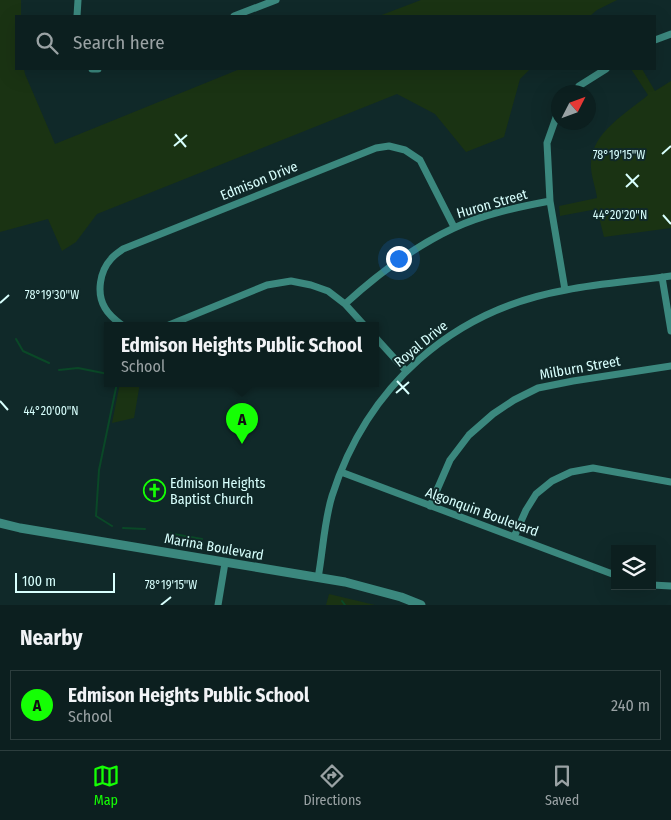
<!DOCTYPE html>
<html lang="en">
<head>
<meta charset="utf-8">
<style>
	:root { --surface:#0c1f1f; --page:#1a2c2c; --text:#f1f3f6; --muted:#9aa2a4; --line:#2c3d3d; --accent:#15ff04 }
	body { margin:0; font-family:"Fira Sans Condensed",sans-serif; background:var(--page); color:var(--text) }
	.controls { position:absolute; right:15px; bottom:15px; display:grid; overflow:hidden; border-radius:0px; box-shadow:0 5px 20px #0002 }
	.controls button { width:45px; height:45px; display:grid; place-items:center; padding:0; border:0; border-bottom:1px solid var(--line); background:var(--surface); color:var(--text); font:25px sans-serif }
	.compass { position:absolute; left:551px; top:85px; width:45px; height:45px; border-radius:50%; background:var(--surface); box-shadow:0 5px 20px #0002; rotate:48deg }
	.scale { position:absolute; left:15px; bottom:12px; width:100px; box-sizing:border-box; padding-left:5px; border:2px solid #d8fffd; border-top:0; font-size:14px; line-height:18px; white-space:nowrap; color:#d8fffd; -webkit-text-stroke:4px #102929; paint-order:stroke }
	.you { position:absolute; left:398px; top:258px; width:18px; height:18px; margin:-12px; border:4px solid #fff; border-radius:50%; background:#1a73e8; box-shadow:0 0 0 8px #1a73e833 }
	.badge { display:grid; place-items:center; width:32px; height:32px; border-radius:50%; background:var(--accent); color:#111; font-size:16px; font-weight:700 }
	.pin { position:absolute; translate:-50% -41px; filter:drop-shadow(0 1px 2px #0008) }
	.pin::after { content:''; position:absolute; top:26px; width:18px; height:15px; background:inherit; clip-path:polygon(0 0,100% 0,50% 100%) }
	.popup { position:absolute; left:104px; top:322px; width:275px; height:65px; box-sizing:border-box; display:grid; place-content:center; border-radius:0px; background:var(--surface); filter:drop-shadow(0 1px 4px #0005); font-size:16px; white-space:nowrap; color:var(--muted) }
	.popup b { font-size:19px; color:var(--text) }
	.popup::after { content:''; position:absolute; left:50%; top:100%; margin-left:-10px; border:10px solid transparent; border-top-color:var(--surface) }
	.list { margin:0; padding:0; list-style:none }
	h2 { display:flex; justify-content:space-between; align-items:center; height:65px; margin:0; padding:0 20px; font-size:21px }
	h2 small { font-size:16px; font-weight:400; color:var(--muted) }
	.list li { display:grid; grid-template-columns:32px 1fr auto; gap:15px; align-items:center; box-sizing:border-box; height:70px; margin:0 10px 10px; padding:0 10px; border:1px solid var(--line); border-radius:0px }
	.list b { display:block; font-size:19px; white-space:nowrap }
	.list p { margin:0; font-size:16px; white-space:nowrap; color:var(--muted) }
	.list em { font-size:16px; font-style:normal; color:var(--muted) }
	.icon { flex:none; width:28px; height:28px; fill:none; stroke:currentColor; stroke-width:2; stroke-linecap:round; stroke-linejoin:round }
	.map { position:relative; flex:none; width:671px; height:605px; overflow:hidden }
	.search { position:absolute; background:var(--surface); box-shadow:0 5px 20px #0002; left:15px; right:15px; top:15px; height:55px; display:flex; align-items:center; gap:12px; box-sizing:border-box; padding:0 18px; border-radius:0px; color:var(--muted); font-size:19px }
	.sheet { height:145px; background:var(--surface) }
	nav { display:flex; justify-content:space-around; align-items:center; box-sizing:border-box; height:70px; border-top:1px solid var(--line); background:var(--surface); font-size:14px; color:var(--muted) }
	nav a { display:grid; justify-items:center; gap:2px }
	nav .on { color:var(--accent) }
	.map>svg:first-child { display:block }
	.green { fill:#1a3313 }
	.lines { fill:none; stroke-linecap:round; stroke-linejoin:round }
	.stream { stroke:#0a4827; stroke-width:2 }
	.minor { stroke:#3b887e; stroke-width:7 }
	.tertiary { stroke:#3b887e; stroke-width:9 }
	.ticks { fill:none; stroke:#d8fffd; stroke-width:2 }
	.labels { text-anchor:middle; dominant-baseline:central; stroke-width:4; stroke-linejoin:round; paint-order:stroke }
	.street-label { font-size:14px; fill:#d8fffd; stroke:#102929 }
	.poi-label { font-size:14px; fill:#d8fffd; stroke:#102929; text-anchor:start }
	.ticks-label { font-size:12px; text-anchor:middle; fill:#d8fffd; stroke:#102929; stroke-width:4; stroke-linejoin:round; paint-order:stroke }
</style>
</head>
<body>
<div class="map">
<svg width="671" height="605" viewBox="0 0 671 605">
	<rect width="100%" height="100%" fill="#102929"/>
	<path class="green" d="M0,0h21v16h-5v53h8l1,5 30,70 185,-75h290l-10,10 -16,58 -38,15 -31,-38 -38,-20 -300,120 -21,28 -14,9 -14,-32 -48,13z
		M421,0h196l-20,10 -7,6h-211z
		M631,69h11l13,22 16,-10v147l-67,9 -7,-28 -37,7 -1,-10 38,-8c-1,-10 -7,-24 -6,-35 1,-31 36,-50 57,-68z
		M120,383h20l-6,35 -22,5z
		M329,594l46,11h-49z"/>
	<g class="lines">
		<path class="stream" d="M16,339l7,12 26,12
			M59,370l19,-2 30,6
			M112,526l-16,-10 3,-46 18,-87
			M123,528l22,1
			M168,533l34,6
			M342,601l3,4"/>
		<path class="minor" d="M77,16l1,-16
			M234,16l42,-16
			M655,40l16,-6
			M92,69h6
			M574,92l5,-6 27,-17
			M558,112l-11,31 3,58 15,89
			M662,277l9,54
			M345,304c33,-30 68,-57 109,-76 30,-14 64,-21 96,-27
			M122,325c-7,-5 -13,-10 -17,-17 -9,-15 -5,-37 6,-49 3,-4 8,-7 12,-10l253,-101 13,-2 16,4 15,10 34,67
			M169,325l98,-40 24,-4 20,4 17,6 17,13 19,21
			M376,338l30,33
			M341,472l274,103
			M430,506l20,-46 19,-25 24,-21 21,-14 24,-12 35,-7 98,-15
			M514,537l12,-27 10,-16 16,-13 19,-9 22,-4 78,14
			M318,578c5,-27 6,-56 14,-82 35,-110 120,-186 234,-206 35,-7 70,-9 105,-14
			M652,585l19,1
			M218,605l7,-42"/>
		<path class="tertiary" d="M0,523l20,5 325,54 56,15 20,8"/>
	</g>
	<path class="ticks" d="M175,134l11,13M174,146l13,-11M662,154l9,-8M626,174l12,13M626,187l13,-12M663,215l8,9M0,303l9,-8M397,381l12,13M396,393l13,-11M0,401l8,9M161,605l10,-8"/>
	<defs>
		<symbol id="church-ring" viewBox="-11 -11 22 22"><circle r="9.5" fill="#102929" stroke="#15ff04" stroke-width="1.5"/><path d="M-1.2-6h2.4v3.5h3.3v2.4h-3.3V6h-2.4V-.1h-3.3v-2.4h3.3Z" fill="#15ff04"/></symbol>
	</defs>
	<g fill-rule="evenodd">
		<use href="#church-ring" x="142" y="478" width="25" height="25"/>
	</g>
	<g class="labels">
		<g class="street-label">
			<text transform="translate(259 181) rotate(-22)">Edmison Drive</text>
			<text transform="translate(492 204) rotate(-16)">Huron Street</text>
			<text transform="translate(421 344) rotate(-39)">Royal Drive</text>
			<text transform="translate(580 368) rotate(-10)">Milburn Street</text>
			<text transform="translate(482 512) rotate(20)">Algonquin Boulevard</text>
			<text transform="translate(214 547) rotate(10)">Marina Boulevard</text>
		</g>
		<g class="poi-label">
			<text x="170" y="483">Edmison Heights<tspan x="170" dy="16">Baptist Church</tspan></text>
		</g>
	</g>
	<g class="ticks-label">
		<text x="619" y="159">78°19'15"W</text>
		<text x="620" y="219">44°20'20"N</text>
		<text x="52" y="299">78°19'30"W</text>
		<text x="51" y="415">44°20'00"N</text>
		<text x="171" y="589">78°19'15"W</text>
	</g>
</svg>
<div class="controls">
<button><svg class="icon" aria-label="layers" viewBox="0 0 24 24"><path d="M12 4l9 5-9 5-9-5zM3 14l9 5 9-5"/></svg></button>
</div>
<svg class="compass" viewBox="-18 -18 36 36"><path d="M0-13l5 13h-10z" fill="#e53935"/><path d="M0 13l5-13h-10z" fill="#9aa2a4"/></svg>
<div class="scale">100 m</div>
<div class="you"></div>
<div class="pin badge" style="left:242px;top:444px">A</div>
<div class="popup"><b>Edmison Heights Public School</b>School</div>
<div class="search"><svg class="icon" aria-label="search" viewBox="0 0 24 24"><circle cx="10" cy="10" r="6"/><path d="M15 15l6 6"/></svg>Search here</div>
</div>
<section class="sheet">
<h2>Nearby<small></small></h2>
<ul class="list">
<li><span class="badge">A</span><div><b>Edmison Heights Public School</b><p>School</p></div><em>240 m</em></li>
</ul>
</section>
<nav>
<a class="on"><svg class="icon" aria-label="map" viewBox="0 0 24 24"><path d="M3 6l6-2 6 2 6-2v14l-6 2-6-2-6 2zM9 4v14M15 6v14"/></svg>Map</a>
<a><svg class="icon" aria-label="directions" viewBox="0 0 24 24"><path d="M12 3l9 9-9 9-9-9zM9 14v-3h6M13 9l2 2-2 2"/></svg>Directions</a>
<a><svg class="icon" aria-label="saved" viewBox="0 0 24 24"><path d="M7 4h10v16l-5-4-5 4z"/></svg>Saved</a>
</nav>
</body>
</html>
